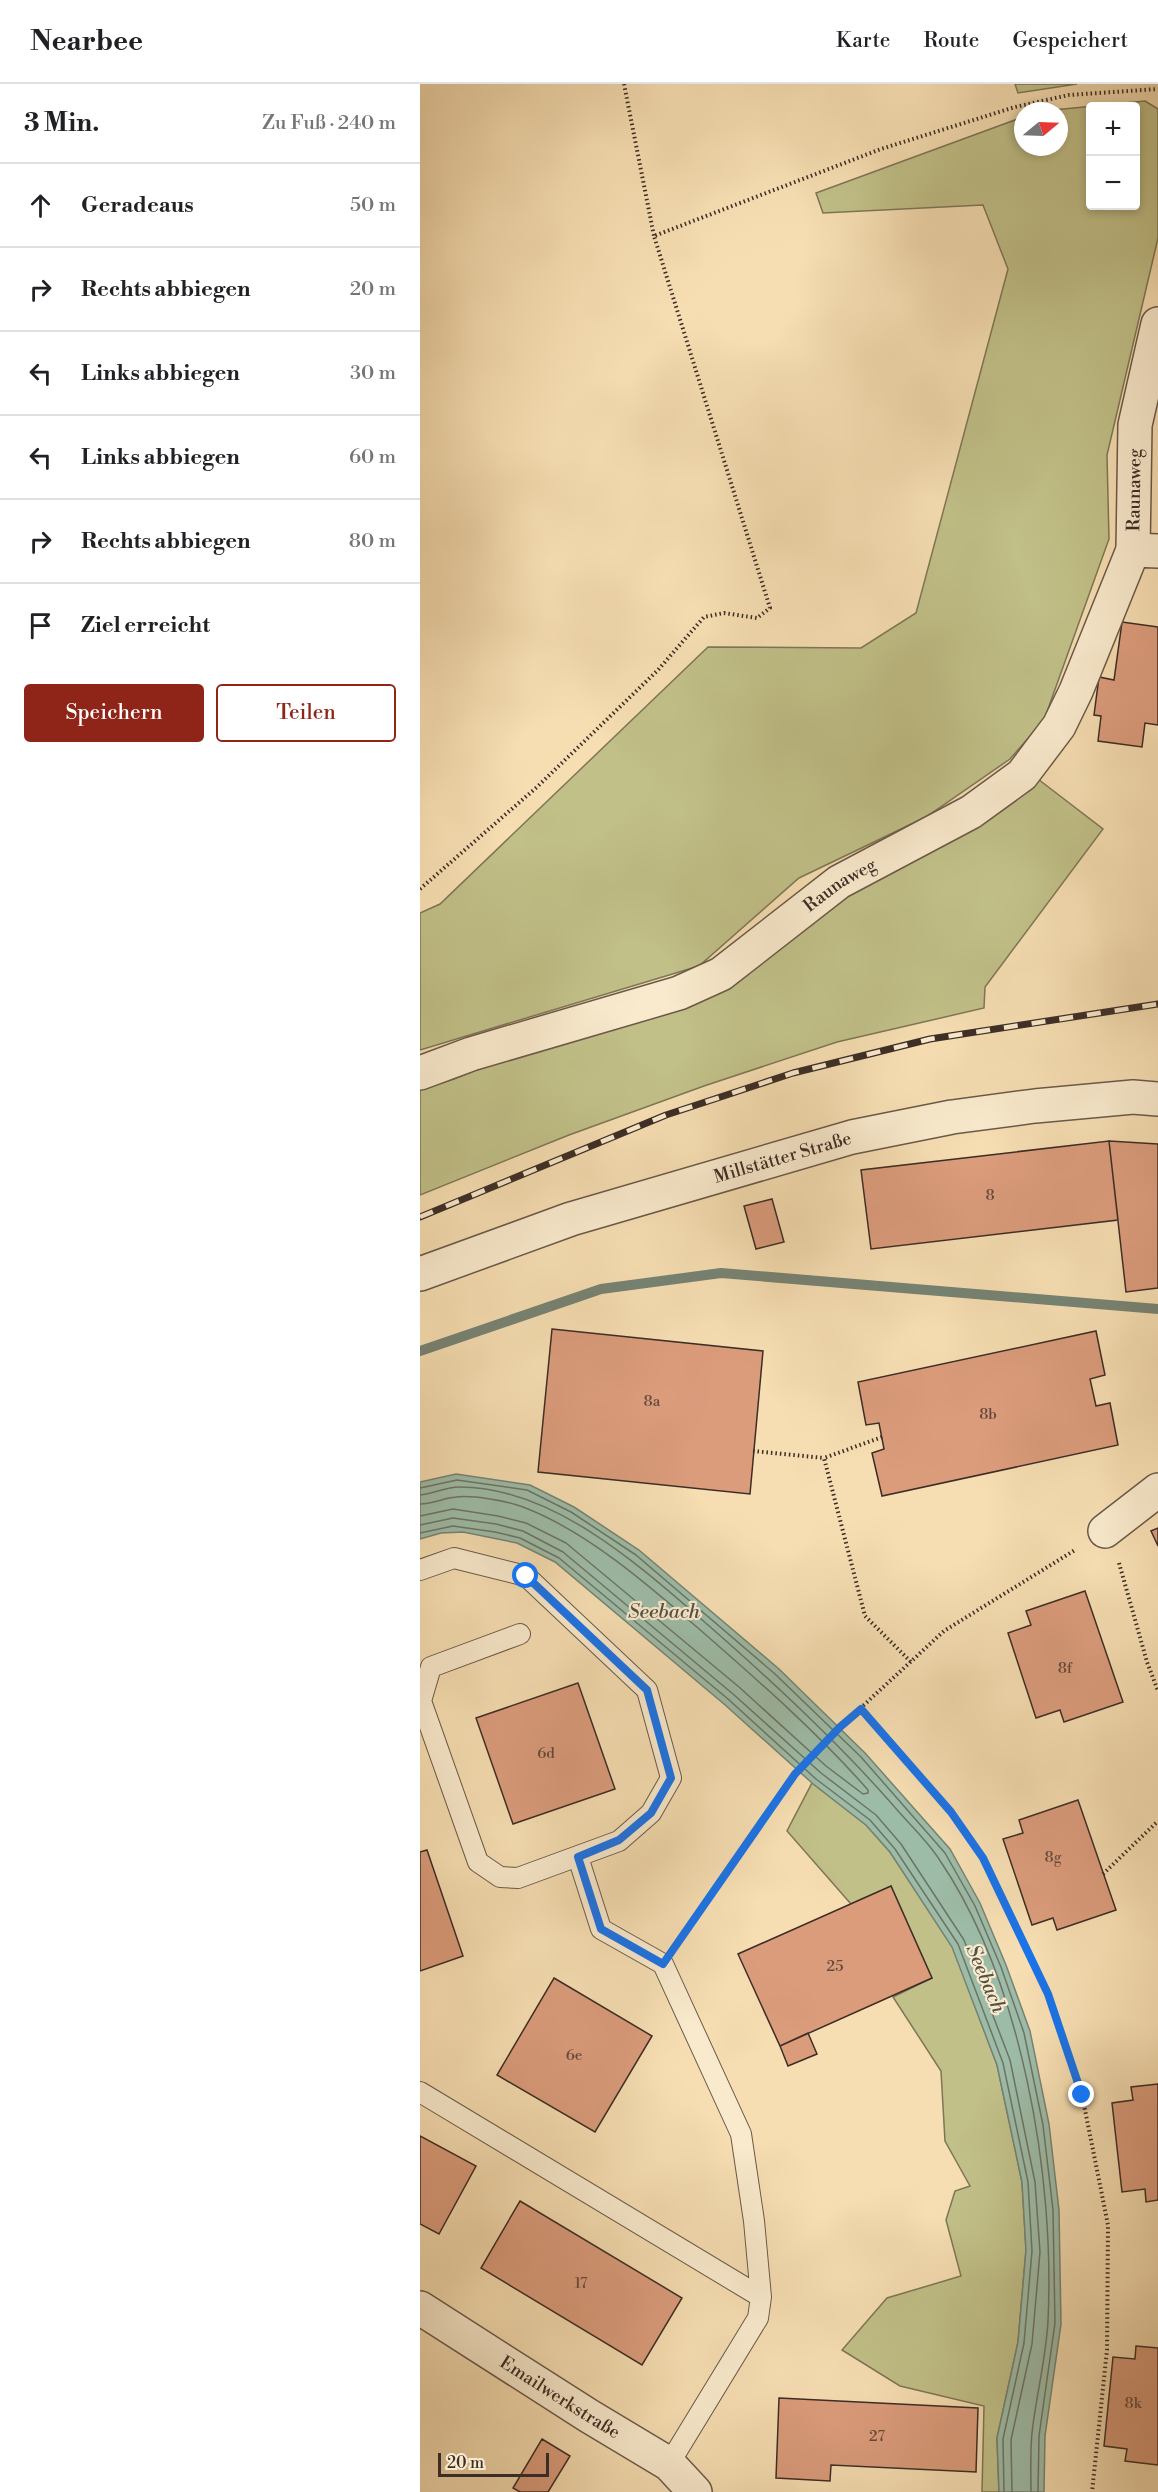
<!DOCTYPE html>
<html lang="de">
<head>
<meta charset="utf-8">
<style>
	:root { --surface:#fff; --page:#f6f6f6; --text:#202124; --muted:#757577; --line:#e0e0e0; --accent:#8f2418 }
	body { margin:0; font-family:"Libre Bodoni",serif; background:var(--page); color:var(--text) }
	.controls { position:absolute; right:18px; top:18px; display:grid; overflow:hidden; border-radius:6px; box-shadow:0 3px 9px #0003 }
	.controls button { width:54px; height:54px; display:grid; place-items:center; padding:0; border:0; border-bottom:2px solid var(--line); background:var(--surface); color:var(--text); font:30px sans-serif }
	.compass { position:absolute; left:594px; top:18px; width:54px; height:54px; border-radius:50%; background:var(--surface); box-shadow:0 3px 9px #0003; rotate:71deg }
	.scale { position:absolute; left:18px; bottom:15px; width:111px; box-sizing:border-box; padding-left:6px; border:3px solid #3c2d26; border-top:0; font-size:16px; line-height:21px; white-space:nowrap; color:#3c2d26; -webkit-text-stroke:4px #f9eacd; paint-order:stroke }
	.stop { position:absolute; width:18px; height:18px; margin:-14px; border:4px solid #1a73e8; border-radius:50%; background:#fff }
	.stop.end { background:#1a73e8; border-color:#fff; box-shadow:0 2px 6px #0008 }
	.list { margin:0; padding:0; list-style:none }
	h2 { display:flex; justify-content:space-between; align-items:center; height:78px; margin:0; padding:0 24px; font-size:26px }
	h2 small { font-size:20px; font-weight:400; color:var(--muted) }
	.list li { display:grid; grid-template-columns:39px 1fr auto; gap:18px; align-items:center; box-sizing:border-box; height:84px; padding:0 24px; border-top:2px solid var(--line) }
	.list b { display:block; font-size:22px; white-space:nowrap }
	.list em { font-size:20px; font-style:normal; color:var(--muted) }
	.actions { display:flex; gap:12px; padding:18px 24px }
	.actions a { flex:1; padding:14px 0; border:2px solid var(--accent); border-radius:6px; text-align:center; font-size:21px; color:var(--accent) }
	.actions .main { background:var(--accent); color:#fff }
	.icon { flex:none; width:33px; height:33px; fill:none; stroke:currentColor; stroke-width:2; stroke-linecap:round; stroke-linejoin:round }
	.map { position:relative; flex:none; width:738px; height:2408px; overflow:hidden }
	header { display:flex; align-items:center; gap:36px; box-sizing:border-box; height:84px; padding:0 30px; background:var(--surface); border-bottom:2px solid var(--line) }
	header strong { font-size:28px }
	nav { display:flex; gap:33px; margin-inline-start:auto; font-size:21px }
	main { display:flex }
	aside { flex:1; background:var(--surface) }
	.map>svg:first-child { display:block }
	.green { fill:#c1c088; stroke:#7e7657; stroke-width:1.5; fill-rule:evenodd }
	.water { fill:#9dbca8; stroke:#768374; stroke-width:1.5 }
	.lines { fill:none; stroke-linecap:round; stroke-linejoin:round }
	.shore { stroke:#6c7467; stroke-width:1.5 }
	.stream { stroke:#768374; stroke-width:10 }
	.building { fill:#db9c7c; stroke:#3c2d26; stroke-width:1.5 }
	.service-casing { stroke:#6a5949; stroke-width:22 }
	.minor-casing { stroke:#6a5949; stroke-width:36 }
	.tertiary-casing { stroke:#6a5949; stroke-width:36 }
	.path { stroke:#3c2d26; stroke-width:4; stroke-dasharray:1.5 3; stroke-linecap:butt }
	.service { stroke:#f9eacd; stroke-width:20 }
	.minor { stroke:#f9eacd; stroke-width:33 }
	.tertiary { stroke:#f9eacd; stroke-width:33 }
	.rail-casing { stroke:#3c2d26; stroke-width:7 }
	.rail { stroke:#f9eacd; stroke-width:4.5; stroke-dasharray:14; stroke-linecap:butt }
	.route { stroke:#1a73e8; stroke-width:8 }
	.labels { text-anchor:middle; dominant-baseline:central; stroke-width:4.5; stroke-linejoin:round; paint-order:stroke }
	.number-label { font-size:15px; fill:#64493c }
	.street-label { font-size:18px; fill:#3c2d26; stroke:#f9eacd }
	.water-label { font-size:20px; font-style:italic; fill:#545146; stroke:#f9eacd }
</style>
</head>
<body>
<header>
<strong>Nearbee</strong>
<nav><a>Karte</a><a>Route</a><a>Gespeichert</a></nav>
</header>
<main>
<aside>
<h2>3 Min.<small>Zu Fuß · 240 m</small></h2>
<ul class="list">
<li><svg class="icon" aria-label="ahead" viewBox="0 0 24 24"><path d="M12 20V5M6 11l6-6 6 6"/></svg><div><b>Geradeaus</b></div><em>50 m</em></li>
<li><svg class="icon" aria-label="right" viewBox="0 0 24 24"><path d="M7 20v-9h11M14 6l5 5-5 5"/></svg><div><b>Rechts abbiegen</b></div><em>20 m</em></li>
<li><svg class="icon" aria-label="left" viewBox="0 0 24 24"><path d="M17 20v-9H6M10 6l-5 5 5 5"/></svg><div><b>Links abbiegen</b></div><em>30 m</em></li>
<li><svg class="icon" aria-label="left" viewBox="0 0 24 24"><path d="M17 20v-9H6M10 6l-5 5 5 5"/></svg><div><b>Links abbiegen</b></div><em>60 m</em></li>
<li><svg class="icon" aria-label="right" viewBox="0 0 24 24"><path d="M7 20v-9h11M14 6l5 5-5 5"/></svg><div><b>Rechts abbiegen</b></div><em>80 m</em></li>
<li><svg class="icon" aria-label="arrive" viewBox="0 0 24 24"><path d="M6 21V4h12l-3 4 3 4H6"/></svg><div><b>Ziel erreicht</b></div></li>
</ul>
<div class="actions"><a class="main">Speichern</a><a>Teilen</a></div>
</aside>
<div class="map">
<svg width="738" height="2408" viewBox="0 0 738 2408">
	<rect width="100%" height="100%" fill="#f6deb2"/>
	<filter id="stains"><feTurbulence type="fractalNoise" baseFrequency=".00333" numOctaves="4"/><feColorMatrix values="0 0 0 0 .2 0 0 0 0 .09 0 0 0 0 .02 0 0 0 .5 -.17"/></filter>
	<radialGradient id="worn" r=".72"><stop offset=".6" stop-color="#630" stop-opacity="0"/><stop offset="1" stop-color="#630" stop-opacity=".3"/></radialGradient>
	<path class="green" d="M595,0h62l-59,9z
		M725,17l13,8v129l-51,217 2,84 -65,181 -34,39 -84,58 -127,61 -100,88 -279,84v-137l20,-9 268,-257 153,1 55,-35 92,-344 -25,-64 -160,8 -7,-20 207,-76v30h36v-36h-16zM670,22h46v100h-46z
		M614,692l69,53 -118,158 -1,21 -147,34 -133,44 -135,49 -149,60v-105l34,-11 86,-34 96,-28z
		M392,1699l54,42 24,27 63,95 44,118 25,117 4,68 -8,92 -21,96 2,54h-17l2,-86 -84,-20 -58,-36 45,-52 74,-22 -15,-56 9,-29 15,-5 -25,-45 -4,-70 -48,-74 39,-19 -41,-92 -40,18 -64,-73z"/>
	<path class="water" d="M36,1390l74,11 44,22 65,43 140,119 86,84 85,96 30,54 26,62 24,66 19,93 10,86 2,114 -16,112 -1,56h-45l-2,-54 21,-96 8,-92 -4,-68 -25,-117 -45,-118 -62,-95 -24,-27 -54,-42 -88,-79 -169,-142 -38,-19 -54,-11 -22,1 -21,6v-57z"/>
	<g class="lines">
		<path class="shore" d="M0,1404l37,-8 70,10 44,22 65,43 139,119 86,83 84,96 30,53 26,61 23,66 19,92 10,85 2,113 -16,113 -1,56
			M0,1411c13,-1 26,-8 39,-8 95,0 181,79 249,138 64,56 127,114 184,179 15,18 34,35 47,55 83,122 116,317 109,462 -2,38 -12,75 -16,112 -2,19 -1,39 -1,59
			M0,1420c12,0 24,-6 36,-7 16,-2 52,4 67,10 66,25 130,82 183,128 56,49 113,99 162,155v3l-5,1 -37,-28 -87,-79 -173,-144 -40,-20 -28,-7 -45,-7 -33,7
			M0,1441l33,-7 43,6 27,7 40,21 170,142 88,79 55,42 25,29 63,96 46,120 25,122 5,70 -8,92 -21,96 1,52
			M0,1449l33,-7 42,6 25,6 39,20 169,141 88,80 54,41 25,29 63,95 45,119 25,119 4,69 -8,92 -21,96 1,53"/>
		<path class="stream" d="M0,1267l181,-62 120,-16 437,36"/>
	</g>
	<path class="building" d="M702,538l36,5v98l-13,-2 -3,24 -44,-6 3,-25 -7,-1 5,-38 15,3z
		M689,1057l9,79 -247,29 -10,-79z
		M689,1057l49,3v144l-32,4z
		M352,1115l12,43 -28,7 -12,-43z
		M132,1245l211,22 -13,143 -212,-22z
		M676,1247l9,44 -15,4 6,27 14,-3 8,42 -236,51 -10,-43 12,-4 -5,-26 -13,2 -8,-43z
		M738,1444v18l-7,-15z
		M665,1507l38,111 -59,20 -4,-12 -24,8 -28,-85 23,-8 -5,-14z
		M158,1599l37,106 -102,35 -37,-106z
		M658,1716l38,110 -59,20 -4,-12 -21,7 -29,-86 20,-6 -4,-13z
		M7,1766l36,106 -43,15v-119z
		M471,1802l41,92 -152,68 -42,-92z
		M134,1894l98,58 -57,96 -98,-57z
		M388,1949l9,21 -29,12 -8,-20z
		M738,2000v116l-12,2 -1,-13 -23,3 -10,-89 21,-3 -2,-13z
		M0,2052l56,30 -37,68 -19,-10z
		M100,2117l162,97 -40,67 -161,-97z
		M716,2262l22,2v117l-33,-4 2,-12 -23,-3 9,-89 22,2z
		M359,2314l199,10 -2,64 -145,-7 -1,16 -54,-3z
		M122,2355l28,17 -22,36h-28l-7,-4z"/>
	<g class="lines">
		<defs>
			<path id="service" d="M0,1486l34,-12 72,18 121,114 24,88 -20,35 -32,28 -101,37 -18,-1 -22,-15 -57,-161 10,-34 89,-33
				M158,1773l23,72 62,35 78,170 13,87 7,76 -3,21 -89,146
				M0,2008l341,205"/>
			<g id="minor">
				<path id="s1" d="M713,466l2,-125 23,-101"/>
				<path id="s2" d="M0,989l51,-19 208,-61 42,-19 118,-92 132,-70 51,-37 37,-49 17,-35 57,-141 25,1"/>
				<path d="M685,1447l53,-41"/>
				<path id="s3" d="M0,2224l169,108 80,48 26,28"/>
			</g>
			<g id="tertiary">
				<path id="s4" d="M0,1190l151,-55 281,-82 100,-20 83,-11 98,-9 25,2"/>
			</g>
		</defs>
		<use href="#service" class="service-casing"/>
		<use href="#minor" class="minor-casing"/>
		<use href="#tertiary" class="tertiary-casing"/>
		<path class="path" d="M204,0l30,152
			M0,805l117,-102 121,-117 46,-53 20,-4 33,5 13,-10 -116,-372 227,-87 134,-42 54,-12 89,-6
			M462,1353l-58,21 41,158 46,46
			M333,1367l71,7
			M699,1479l28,99 11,29
			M441,1625l90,102 32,47 65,136 34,101 26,130 -1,125 -15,142
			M683,1790l55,-53
			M258,1858l117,-168 45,-47 104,-96 131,-81"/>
		<use href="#service" class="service"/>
		<use href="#minor" class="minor"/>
		<use href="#tertiary" class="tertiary"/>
		<defs>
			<path id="rail" d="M0,1133l246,-102 127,-42 137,-34 228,-35"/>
		</defs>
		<use href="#rail" class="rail-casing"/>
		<use href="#rail" class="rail"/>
	</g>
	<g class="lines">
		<path class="route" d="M106,1492l121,114 24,88 -20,35 -32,27 -41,17 23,72 62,35 132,-190 45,-47 21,-18 90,103 32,46 65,136 34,101"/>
	</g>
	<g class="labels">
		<g class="number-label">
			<text x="570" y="1111">8</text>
			<text x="232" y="1317">8a</text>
			<text x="568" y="1330">8b</text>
			<text x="645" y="1584">8f</text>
			<text x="126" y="1669">6d</text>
			<text x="633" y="1773">8g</text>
			<text x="415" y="1882">25</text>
			<text x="154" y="1971">6e</text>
			<text x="161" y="2199">17</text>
			<text x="713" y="2319">8k</text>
			<text x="457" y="2352">27</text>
		</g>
		<g class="street-label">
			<text stroke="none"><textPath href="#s1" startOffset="60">Raunaweg</textPath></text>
			<text stroke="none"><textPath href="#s2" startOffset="466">Raunaweg</textPath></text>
			<text stroke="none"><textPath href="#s4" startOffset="381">Millstätter Straße</textPath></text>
			<text stroke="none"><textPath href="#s3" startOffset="166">Emailwerkstraße</textPath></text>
		</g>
		<g class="water-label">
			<text x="244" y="1528">Seebach</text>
			<text transform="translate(565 1895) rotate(67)">Seebach</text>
		</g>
	</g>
	<rect width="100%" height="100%" filter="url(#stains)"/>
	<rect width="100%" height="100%" fill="url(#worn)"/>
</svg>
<div class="controls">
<button>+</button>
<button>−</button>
</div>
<svg class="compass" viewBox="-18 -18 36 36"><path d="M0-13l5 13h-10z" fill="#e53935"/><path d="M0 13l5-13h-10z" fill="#757577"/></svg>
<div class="scale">20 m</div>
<div class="stop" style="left:106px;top:1492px"></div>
<div class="stop end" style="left:662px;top:2011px"></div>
</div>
</main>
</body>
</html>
